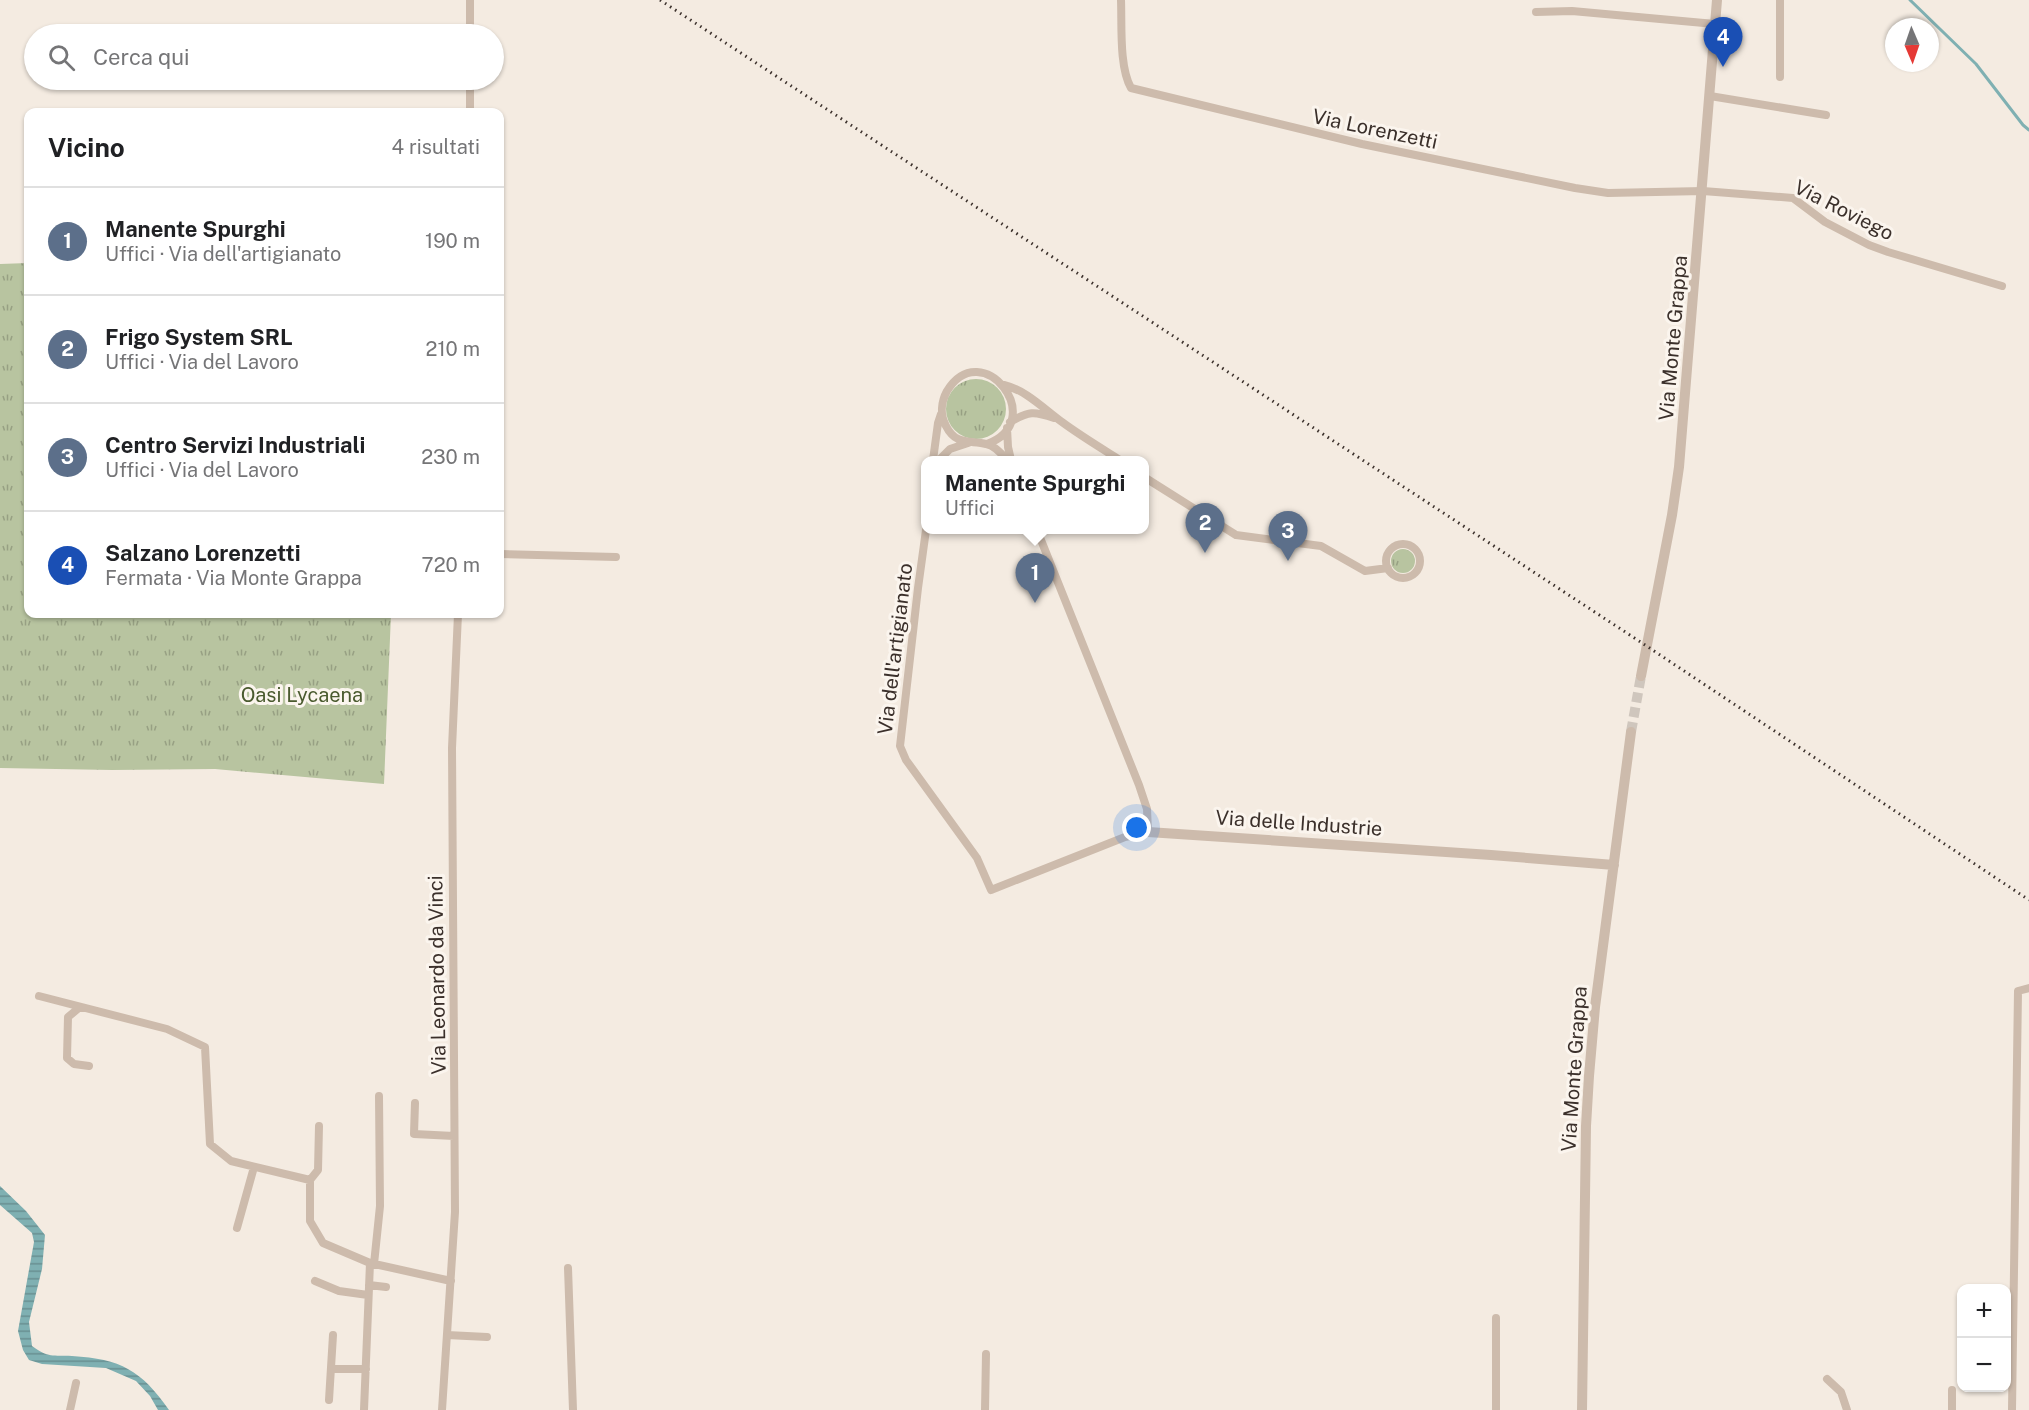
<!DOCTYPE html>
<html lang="it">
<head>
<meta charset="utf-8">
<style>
	:root { --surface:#fff; --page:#f6f6f6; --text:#202124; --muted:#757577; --line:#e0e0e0; --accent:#b45309 }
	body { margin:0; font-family:"Public Sans",sans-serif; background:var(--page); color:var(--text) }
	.controls { position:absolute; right:18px; bottom:18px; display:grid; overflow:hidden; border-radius:12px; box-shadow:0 2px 4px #0004 }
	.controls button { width:54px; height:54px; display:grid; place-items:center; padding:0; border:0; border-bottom:2px solid var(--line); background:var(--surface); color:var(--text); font:30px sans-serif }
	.compass { position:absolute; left:1885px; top:18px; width:54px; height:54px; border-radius:50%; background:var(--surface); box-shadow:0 2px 4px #0004; rotate:178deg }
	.you { position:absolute; left:1137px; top:828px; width:21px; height:21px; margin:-15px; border:4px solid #fff; border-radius:50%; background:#1a73e8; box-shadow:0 0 0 9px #1a73e833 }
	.badge { display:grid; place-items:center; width:39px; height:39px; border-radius:50%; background:var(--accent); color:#fff; font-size:20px; font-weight:700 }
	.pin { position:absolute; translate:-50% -50px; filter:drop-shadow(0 2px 3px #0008) }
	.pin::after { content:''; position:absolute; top:32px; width:21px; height:18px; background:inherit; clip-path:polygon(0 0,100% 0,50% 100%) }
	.popup { position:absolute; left:921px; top:456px; width:228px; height:78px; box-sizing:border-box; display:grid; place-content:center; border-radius:12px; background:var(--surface); filter:drop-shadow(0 2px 4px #0005); font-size:20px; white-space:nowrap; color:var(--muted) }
	.popup b { font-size:22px; color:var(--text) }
	.popup::after { content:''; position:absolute; left:50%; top:100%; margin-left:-12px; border:12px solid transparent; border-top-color:var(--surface) }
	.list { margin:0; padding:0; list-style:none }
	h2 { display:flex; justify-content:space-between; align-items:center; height:78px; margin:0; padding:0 24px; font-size:26px }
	h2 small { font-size:20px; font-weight:400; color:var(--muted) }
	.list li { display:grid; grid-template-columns:39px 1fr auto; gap:18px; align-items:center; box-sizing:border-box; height:108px; padding:0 24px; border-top:2px solid var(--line) }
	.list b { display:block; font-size:22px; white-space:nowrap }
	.list p { margin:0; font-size:20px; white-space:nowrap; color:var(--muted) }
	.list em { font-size:20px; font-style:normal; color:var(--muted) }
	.icon { flex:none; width:33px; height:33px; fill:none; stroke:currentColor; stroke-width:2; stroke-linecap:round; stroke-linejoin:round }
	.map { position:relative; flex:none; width:2029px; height:1410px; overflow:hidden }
	.search { position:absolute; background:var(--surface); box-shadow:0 2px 4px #0004; left:24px; top:24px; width:480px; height:66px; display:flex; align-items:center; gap:15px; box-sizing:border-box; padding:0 21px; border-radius:33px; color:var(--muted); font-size:22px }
	.panel { position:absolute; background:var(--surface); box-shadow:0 2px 4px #0004; left:24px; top:108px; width:480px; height:510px; border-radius:12px }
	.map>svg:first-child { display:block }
	.grass { fill:url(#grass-tufts) }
	.water { fill:url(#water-rules) }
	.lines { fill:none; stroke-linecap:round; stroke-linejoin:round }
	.stream { stroke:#7fb0b2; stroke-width:3 }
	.tertiary-tunnel { stroke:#cfc6bd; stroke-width:10; stroke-dasharray:10 5; stroke-linecap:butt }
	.minor { stroke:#cdbbac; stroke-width:8 }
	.tertiary { stroke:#cdbbac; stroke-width:10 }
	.rail { stroke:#3b302b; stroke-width:3; stroke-dasharray:1.5 4.5; stroke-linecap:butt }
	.labels { text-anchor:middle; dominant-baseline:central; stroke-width:6; stroke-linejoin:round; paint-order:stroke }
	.street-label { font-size:20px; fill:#3b302b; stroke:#fbf5ee }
	.park-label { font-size:20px; fill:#4a5a2e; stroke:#fbf5ee }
</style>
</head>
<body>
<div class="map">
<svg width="2029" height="1410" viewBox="0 0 2029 1410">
	<defs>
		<pattern id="grass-tufts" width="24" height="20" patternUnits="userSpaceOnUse" patternTransform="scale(1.5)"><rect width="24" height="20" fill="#b8c4a0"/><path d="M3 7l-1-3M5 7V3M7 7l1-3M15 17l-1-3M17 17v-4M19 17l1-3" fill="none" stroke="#97a083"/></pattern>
		<pattern id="water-rules" width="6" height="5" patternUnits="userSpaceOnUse" patternTransform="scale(1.5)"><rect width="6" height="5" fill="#7fb0b2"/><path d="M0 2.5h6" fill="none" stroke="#699091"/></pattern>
	</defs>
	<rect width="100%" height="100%" fill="#f4ebe1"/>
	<path class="grass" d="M28,263v351h363l-7,170 -169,-15 -103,1 -112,-2v-504z
		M946 409a30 30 0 1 1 60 0a30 30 0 1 1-60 0Z
		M1391 561a12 12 0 1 1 24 0a12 12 0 1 1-24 0Z"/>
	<path class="water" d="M0,1186l26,25 19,24 -3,34 -13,53 3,24c16,12 21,9 40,10 49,3 69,14 97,54h-11l-8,-14 -14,-15 -30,-13 -64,-4 -13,-4 -6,-10 -5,-19 16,-89 -2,-9 -32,-28z"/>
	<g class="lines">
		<path class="stream" d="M1910,0l66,64 47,61 6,5"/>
		<path class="tertiary-tunnel" d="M1631,732l10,-56"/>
		<path class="minor" d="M470,0v34
			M1121,0c1,25 -2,67 10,88l231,56 213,44 33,5 95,-2 90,7 32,24 44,23 19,7 114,34
			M1536,12l36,-1 143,13
			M1780,77v-77
			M470,80v32
			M1710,96l116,19
			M1004,385c22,5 40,24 58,37 19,14 39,26 58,38
			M1010,422c19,-11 24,-11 44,-4
			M1007,428l1,19 3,13
			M987,444c63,-23 -5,-110 -40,-53 -6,11 -7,24 -1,35 10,20 24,14 40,18 8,1 16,10 21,16
			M933,460l5,-37 3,-9
			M939,460l11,-11 18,-6
			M1144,477l92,58 85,11 44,25 23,-3
			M926,530l-8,58 -18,158 6,14 71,98 14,32 134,-53 23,-5 -1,-23 -8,-24 -102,-255
			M1386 561a17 17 0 1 1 34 0a17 17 0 1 1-34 0Z
			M500,554l116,3
			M39,996l128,33 38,18 5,97 21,17 79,19v41l13,22 47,20 81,18
			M80,1007l-12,10 -1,41 7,6 15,2
			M415,1103l-1,31 40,2
			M310,1180l8,-10 1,-44
			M237,1228l17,-61
			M374,1264l6,-58 -1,-110
			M568,1268l5,142
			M315,1281l24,10 29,4
			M369,1285l17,2
			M447,1335l40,2
			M331,1369h35
			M1827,1379l14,13 6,18
			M1952,1390v20
			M329,1400l4,-65
			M70,1410l6,-27
			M364,1410l6,-147
			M442,1410l13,-198 -3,-464 6,-134
			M985,1410l1,-56
			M1496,1410v-92
			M2012,1410l6,-419 11,-3"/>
		<path class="tertiary" d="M1641,676l31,-161 7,-48 38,-467
			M1148,832l343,23 123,10
			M1582,1410l4,-284 3,-50 6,-69 36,-275"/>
		<path class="rail" d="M660,0l979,641 390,259"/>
	</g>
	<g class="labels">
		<g class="street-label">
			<text transform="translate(1375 129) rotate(12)">Via Lorenzetti</text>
			<text transform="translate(1844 210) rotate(27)">Via Roviego</text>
			<text transform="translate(1673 338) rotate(-85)">Via Monte Grappa</text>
			<text transform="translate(895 649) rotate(-83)">Via dell'artigianato</text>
			<text transform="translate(1299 823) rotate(4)">Via delle Industrie</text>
			<text transform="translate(437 975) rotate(-91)">Via Leonardo da Vinci</text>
			<text transform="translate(1574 1069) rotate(-86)">Via Monte Grappa</text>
		</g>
		<g class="park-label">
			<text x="302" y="695">Oasi Lycaena</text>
		</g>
	</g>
</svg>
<div class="controls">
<button>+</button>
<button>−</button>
</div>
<svg class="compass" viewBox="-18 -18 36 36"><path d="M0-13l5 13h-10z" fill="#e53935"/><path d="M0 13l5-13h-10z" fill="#757577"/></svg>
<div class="you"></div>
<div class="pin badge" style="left:1035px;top:603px;background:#5c6f8a">1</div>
<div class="popup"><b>Manente Spurghi</b>Uffici</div>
<div class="pin badge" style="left:1205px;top:553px;background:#5c6f8a">2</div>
<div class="pin badge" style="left:1288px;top:561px;background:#5c6f8a">3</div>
<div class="pin badge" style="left:1723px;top:67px;background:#1a4fb4">4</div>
<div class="search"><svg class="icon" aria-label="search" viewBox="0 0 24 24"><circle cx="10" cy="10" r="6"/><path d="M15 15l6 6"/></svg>Cerca qui</div>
<section class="panel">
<h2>Vicino<small>4 risultati</small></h2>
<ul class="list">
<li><span class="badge" style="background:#5c6f8a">1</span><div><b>Manente Spurghi</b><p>Uffici · Via dell'artigianato</p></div><em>190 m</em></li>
<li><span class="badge" style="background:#5c6f8a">2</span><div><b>Frigo System SRL</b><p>Uffici · Via del Lavoro</p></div><em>210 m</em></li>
<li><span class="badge" style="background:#5c6f8a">3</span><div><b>Centro Servizi Industriali</b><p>Uffici · Via del Lavoro</p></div><em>230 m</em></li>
<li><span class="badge" style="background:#1a4fb4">4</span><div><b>Salzano Lorenzetti</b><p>Fermata · Via Monte Grappa</p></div><em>720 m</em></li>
</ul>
</section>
</div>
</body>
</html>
